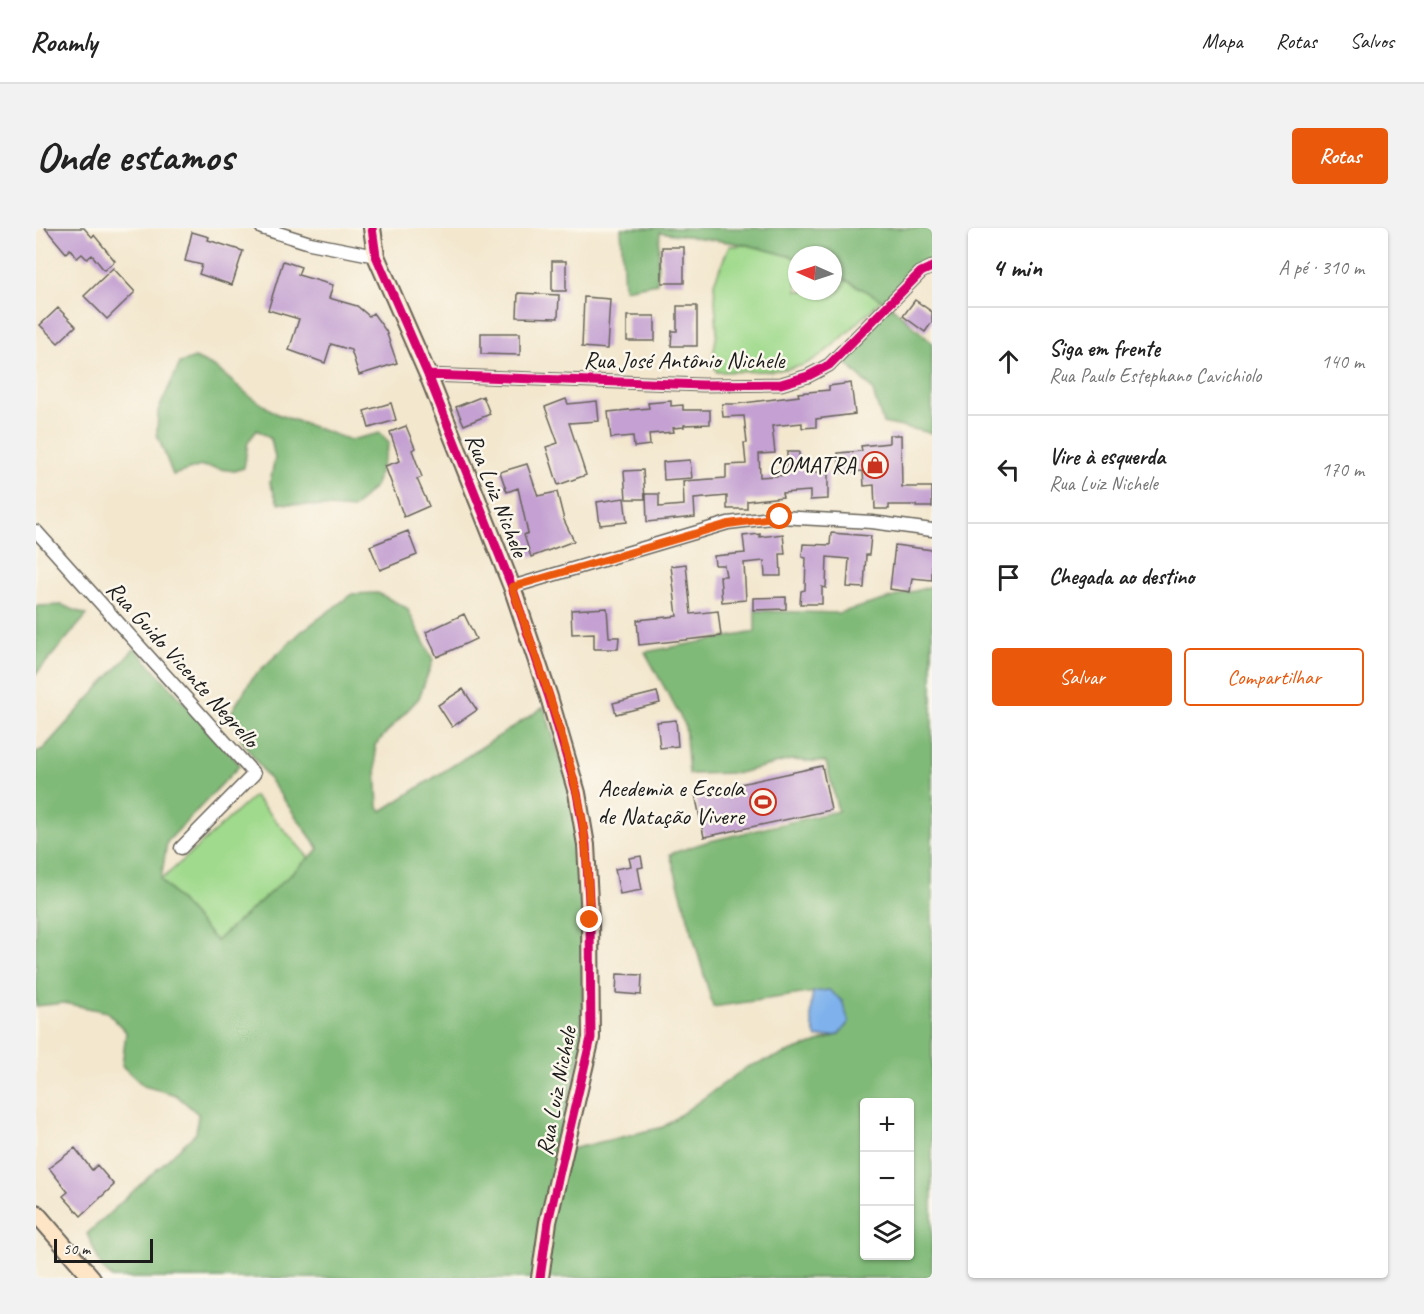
<!DOCTYPE html>
<html lang="pt">
<head>
<meta charset="utf-8">
<style>
	:root { --surface:#fff; --page:#f2f2f2; --text:#222; --muted:#767676; --line:#e0e0e0; --accent:#ea580c }
	body { margin:0; font-family:Caveat,sans-serif; background:var(--page); color:var(--text) }
	.controls { position:absolute; right:18px; bottom:18px; display:grid; overflow:hidden; border-radius:6px; box-shadow:0 2px 4px #0004 }
	.controls button { width:54px; height:54px; display:grid; place-items:center; padding:0; border:0; border-bottom:2px solid var(--line); background:var(--surface); color:var(--text); font:30px sans-serif }
	.compass { position:absolute; left:752px; top:18px; width:54px; height:54px; border-radius:50%; background:var(--surface); box-shadow:0 2px 4px #0004; rotate:273deg }
	.scale { position:absolute; left:18px; bottom:15px; width:99px; box-sizing:border-box; padding-left:6px; border:3px solid #1c1c1c; border-top:0; font-size:16px; line-height:21px; white-space:nowrap; color:#1c1c1c; -webkit-text-stroke:4px #fbf7ec; paint-order:stroke }
	.stop { position:absolute; width:18px; height:18px; margin:-14px; border:4px solid #ea580c; border-radius:50%; background:#fff }
	.stop.end { background:#ea580c; border-color:#fff; box-shadow:0 2px 6px #0008 }
	.list { margin:0; padding:0; list-style:none }
	h2 { display:flex; justify-content:space-between; align-items:center; height:78px; margin:0; padding:0 24px; font-size:26px }
	h2 small { font-size:20px; font-weight:400; color:var(--muted) }
	.list li { display:grid; grid-template-columns:39px 1fr auto; gap:18px; align-items:center; box-sizing:border-box; height:108px; padding:0 24px; border-top:2px solid var(--line) }
	.list b { display:block; font-size:22px; white-space:nowrap }
	.list p { margin:0; font-size:20px; white-space:nowrap; color:var(--muted) }
	.list em { font-size:20px; font-style:normal; color:var(--muted) }
	.actions { display:flex; gap:12px; padding:18px 24px }
	.actions a { flex:1; padding:14px 0; border:2px solid var(--accent); border-radius:6px; text-align:center; font-size:21px; color:var(--accent) }
	.actions .main { background:var(--accent); color:#fff }
	.icon { flex:none; width:33px; height:33px; fill:none; stroke:currentColor; stroke-width:2; stroke-linecap:round; stroke-linejoin:round }
	.map { position:relative; flex:none; width:896px; height:1050px; overflow:hidden; border-radius:6px }
	header { display:flex; align-items:center; gap:36px; box-sizing:border-box; height:84px; padding:0 30px; background:var(--surface); border-bottom:2px solid var(--line) }
	header strong { font-size:28px }
	nav { display:flex; gap:33px; margin-inline-start:auto; font-size:21px }
	.intro { display:flex; align-items:center; justify-content:space-between; box-sizing:border-box; height:144px; padding:0 36px }
	h1 { margin:0; font-size:42px }
	.button { padding:15px 27px; border-radius:6px; background:var(--accent); color:#fff; font-size:21px; font-weight:700 }
	main { display:flex; gap:36px; padding:0 36px }
	aside { flex:1; background:var(--surface); border-radius:6px; box-shadow:0 2px 4px #0004 }
	.map>svg:first-child { display:block }
	.green { fill:#a0da8d; stroke:#5e7b54; stroke-width:1.5 }
	.forest { fill:#80ba78; stroke:#4e6b4a; stroke-width:1.5; fill-rule:evenodd }
	.water { fill:#7fb2ec; stroke:#4e6784; stroke-width:1.5 }
	.building { fill:#c4a1d2 }
	.lines { fill:none; stroke-linecap:round; stroke-linejoin:round }
	.street-casing { stroke:#67635a; stroke-width:15 }
	.secondary-casing { stroke:#67635a; stroke-width:20 }
	.street { stroke:#fff; stroke-width:12 }
	.secondary { stroke:#fde5c5; stroke-width:16 }
	.cycleway-casing { stroke:#fbf7ec; stroke-width:13 }
	.cycleway { stroke:#d6006c; stroke-width:9 }
	.route { stroke:#ea580c; stroke-width:8 }
	.labels { text-anchor:middle; dominant-baseline:central; stroke-width:5; stroke-linejoin:round; paint-order:stroke }
	.street-label { font-size:24px; fill:#1c1c1c; stroke:#fbf7ec }
	.poi-label { font-size:24px; fill:#1c1c1c; stroke:#fbf7ec; text-anchor:end }
</style>
</head>
<body>
<header>
<strong>Roamly</strong>
<nav><a>Mapa</a><a>Rotas</a><a>Salvos</a></nav>
</header>
<div class="intro"><h1>Onde estamos</h1><a class="button">Rotas</a></div>
<main>
<div class="map">
<svg width="896" height="1050" viewBox="0 0 896 1050">
	<rect width="100%" height="100%" fill="#fbf7ec"/>
	<filter id="ink" filterUnits="userSpaceOnUse"><feTurbulence type="fractalNoise" baseFrequency=".0167" numOctaves="2"/><feDisplacementMap in="SourceGraphic" scale="12" xChannelSelector="R" yChannelSelector="G"/><feConvolveMatrix kernelMatrix="1 2 1 2 8 2 1 2 1" color-interpolation-filters="sRGB"/></filter>
	<filter id="wash" filterUnits="userSpaceOnUse"><feTurbulence type="fractalNoise" baseFrequency=".008" numOctaves="4" result="noise"/><feDisplacementMap in="SourceGraphic" scale="24" xChannelSelector="R" yChannelSelector="G"/><feGaussianBlur stdDeviation="1.35" result="paint"/><feColorMatrix in="noise" values="0 0 0 0 0 0 0 0 0 0 0 0 0 0 0 0 0 1.4 0 .05"/><feComposite in="paint" operator="in"/></filter>
	<g filter="url(#wash)">
		<rect width="100%" height="100%" fill="#f3e7ce"/>
		<path class="green" d="M712,17l49,13v33h36v-18l49,26c-20,19 -56,59 -82,67 -26,7 -56,5 -83,6l-5,-10 5,-29 -3,-50 15,-37z
			M218,568l55,62 -93,83 -55,-61z"/>
		<path class="forest" d="M585,0h311v33l-45,41 45,41v90l-49,-10 -11,-34 -31,-31 45,-56 -53,-29v-18h-36v3l-49,-13 -88,-13 -3,51 -33,6z
			M159,130l21,10 35,29 26,17 73,26 30,-7 9,10 -14,43 -22,23 -75,-6 -8,-20 5,-25 -4,-19 -14,-9 -9,12 -4,26 -10,3 -33,-5 -28,9 -16,-41 1,-23 22,-48z
			M896,358v692h-820l-10,-10 -15,-34 109,-101 2,-19 -22,-19 -32,-9 -22,-20 4,-34 -19,-20 -43,-9 -28,3v-254l7,-3 92,-101 105,117 -73,77 -6,38 55,61 103,-92 -77,-108 -10,-30 21,-34 49,-46 50,-37 26,-1 29,15 26,52 -14,38 -44,47 3,62 4,4 162,-104 25,80 12,61 2,196 -28,109 108,-26 84,-60 91,-32 11,-13 -20,-32 -116,17 -43,-153 36,-12 132,-31 -12,-49 -36,-2 -51,13 -50,1 -4,-49 -40,-73 110,-20v-21l84,2zM828,874h46v154h-46z
			M26,377l25,10 -51,59v-68z"/>
		<path class="water" d="M793,762l13,11 7,21 -11,13 -21,3c-7,-16 -8,-28 -4,-46z"/>
		<g id="blocks">
			<path class="building" d="M9,0h39l8,9 2,-2 21,26 -11,9 -12,-15 -5,4 -5,-5 -5,4 -7,-9 -4,4z
				M156,4l17,5 -1,3 35,11 -11,34 -33,-11 3,-9 -17,-4z
				M626,19h22v36h-22z
				M247,33l18,6 -3,8 35,10 -4,13 28,8 12,10 4,-3 13,18 11,32 -38,12 -8,-25 -20,-6 -6,19 -36,-13 10,-31 -31,-9z
				M516,33h14v30h-14z
				M77,40l22,24 -28,27 -23,-23z
				M482,65l41,2 -1,23 -41,-1z
				M548,69l26,2 -3,50 -25,-2z
				M879,72l17,12v10l-7,10 -22,-16z
				M641,78h20v40h-26l1,-15h5z
				M22,80l18,18 -18,17 -18,-18z
				M591,88h28v25h-28z
				M445,105h39v22l-39,-1z
				M815,155l4,31 -39,5v8l-14,1v-5l-30,3 3,27 -16,1 1,23 27,-2v-23h12v13h5l1,7h23v27l-18,1v-9l-28,2 1,4 -36,4v8h-20v-13l-33,3 1,18 -48,5 -1,-28h13v13l25,-2 -1,-24 43,-3v-13l20,-1 -2,-21h3l-3,-27 -21,1 -1,-13h14l63,-8 -1,-3 31,-3v-4z
				M447,168l7,18 -26,11 -8,-18z
				M530,171l2,5 29,-3 2,20 -30,2 17,52 -28,10 -12,-38 12,-4 -13,-36z
				M635,173v5l12,-1v5h27v14l-26,1v2l-11,1 1,4 -25,2 1,11 -16,2 -1,-11 -22,2 -3,-26 41,-4 -1,-5z
				M355,175l5,17 -27,8 -5,-17z
				M370,198l9,22 -3,2 10,27 -5,2 12,27 -25,11 -19,-51 15,-5 -10,-29z
				M853,207h12l1,52h30v20h-16v-2h-27v4h-14l-1,-24 -10,1 -1,-15 -23,2 -2,-20 24,-2 -1,-5 28,-3z
				M654,232l2,18 -28,2 -1,-18z
				M491,236l11,32 19,-4 7,28 10,21 -43,16 -7,-22 4,-2 -10,-45 -11,4 -7,-20z
				M607,242l2,29h-19l-2,-28z
				M588,270l3,24 -27,3 -3,-23z
				M372,303l9,24 -37,15 -10,-24z
				M795,305l40,3 -2,19h-3l-2,33 -17,-1 2,-28 -22,-2 -1,31 -4,-1v17h-22l1,-13 4,-1 1,-32 -4,-1 1,-13 27,1z
				M724,306v3l23,-3 2,20h-5l1,22h-16l-1,-15 -20,2 2,37 -24,2 -2,-26h6l-2,-11h-9l-1,-9 31,-3 -2,-17z
				M859,317l37,5v30l-20,-2 -2,14 -20,-3z
				M650,336l5,50 27,-3 3,25 -82,9 -2,-25 40,-4 -6,-50z
				M750,369v12l-33,1v-12z
				M571,380l2,29h10l-1,12h-24v-16l-22,1 -1,-24z
				M428,386l12,25 -39,18 -11,-25z
				M427,461l14,21 -25,17 -14,-22z
				M621,464l3,11 -44,11 -3,-11z
				M640,492l2,26 -18,2 -3,-26z
				M786,538l9,44 -127,27 -9,-43z
				M605,628l2,11 -5,1 4,22 -22,4 -5,-25 16,-3 -2,-8z
				M581,746l25,1 -1,20 -25,-2z
				M39,920l17,22 5,-5 17,20 -33,31 -18,-20 5,-4 -19,-24z"/>
		</g>
	</g>
	<g filter="url(#ink)">
		<use href="#blocks" fill-opacity="0" stroke="#67635a" stroke-width="1.5"/>
		<g class="lines">
			<defs>
				<path id="street" d="M226,0l48,15 66,13
					M392,147l275,10 78,-1 27,-8 21,-11 92,-93 11,-5
					M0,303l218,243 -73,74
					M476,359l216,-64 52,-6 92,5 60,8"/>
				<path id="secondary" d="M336,0l4,28 52,119 84,212 37,110 28,96 9,52 4,75 1,118 -43,184 -8,56
					M0,985l56,65"/>
			</defs>
			<use href="#street" class="street-casing"/>
			<use href="#secondary" class="secondary-casing"/>
			<use href="#street" class="street"/>
			<use href="#secondary" class="secondary"/>
			<defs>
				<path id="cycleway" d="M336,0l4,28 52,119 84,212 37,110 28,96 9,52 4,75 1,118 -43,184 -8,56
					M392,147l275,10 78,-1 27,-8 21,-11 92,-93 11,-5"/>
			</defs>
			<use href="#cycleway" class="cycleway-casing"/>
			<use href="#cycleway" class="cycleway"/>
		</g>
	</g>
	<g class="lines" filter="url(#ink)">
		<path class="route" d="M554,692c-2,-43 -3,-86 -13,-127 -16,-69 -42,-139 -65,-206l216,-63 52,-7"/>
	</g>
	<defs>
		<symbol id="shop-ring" viewBox="-11 -11 22 22"><circle r="9.5" fill="#fbf7ec" stroke="#c8321e" stroke-width="1.5"/><path d="M-5-2.5h2.3a2.7 3.5 0 0 1 5.4 0H5L5.5 6h-11ZM-1.5-2.5h3a1.5 2.3 0 0 0-3 0Z" fill="#c8321e"/></symbol>
		<symbol id="stadium-ring" viewBox="-11 -11 22 22"><circle r="9.5" fill="#fbf7ec" stroke="#c8321e" stroke-width="1.5"/><path d="M0-5a6.5 5 0 1 0 0 10a6.5 5 0 1 0 0-10ZM-3.5-1.8h7v3.6h-7Z" fill="#c8321e"/></symbol>
	</defs>
	<g fill-rule="evenodd">
		<use href="#shop-ring" x="824" y="222" width="30" height="30"/>
		<use href="#stadium-ring" x="712" y="559" width="30" height="30"/>
	</g>
	<g class="labels">
		<g class="street-label">
			<text x="648" y="132">Rua José Antônio Nichele</text>
			<text transform="translate(461 267) rotate(68)">Rua Luiz Nichele</text>
			<text transform="translate(147 436) rotate(48)">Rua Guido Vicente Negrello</text>
			<text transform="translate(520 863) rotate(-79)">Rua Luiz Nichele</text>
		</g>
		<g class="poi-label">
			<text x="820" y="237">COMATRA</text>
			<text x="708" y="560">Acedemia e Escola<tspan x="708" dy="28">de Natação Vivere</tspan></text>
		</g>
	</g>
</svg>
<div class="controls">
<button>+</button>
<button>−</button>
<button><svg class="icon" aria-label="layers" viewBox="0 0 24 24"><path d="M12 4l9 5-9 5-9-5zM3 14l9 5 9-5"/></svg></button>
</div>
<svg class="compass" viewBox="-18 -18 36 36"><path d="M0-13l5 13h-10z" fill="#e53935"/><path d="M0 13l5-13h-10z" fill="#767676"/></svg>
<div class="scale">50 m</div>
<div class="stop" style="left:744px;top:289px"></div>
<div class="stop end" style="left:554px;top:692px"></div>
</div>
<aside>
<h2>4 min<small>A pé · 310 m</small></h2>
<ul class="list">
<li><svg class="icon" aria-label="ahead" viewBox="0 0 24 24"><path d="M12 20V5M6 11l6-6 6 6"/></svg><div><b>Siga em frente</b><p>Rua Paulo Estephano Cavichiolo</p></div><em>140 m</em></li>
<li><svg class="icon" aria-label="left" viewBox="0 0 24 24"><path d="M17 20v-9H6M10 6l-5 5 5 5"/></svg><div><b>Vire à esquerda</b><p>Rua Luiz Nichele</p></div><em>170 m</em></li>
<li><svg class="icon" aria-label="arrive" viewBox="0 0 24 24"><path d="M6 21V4h12l-3 4 3 4H6"/></svg><div><b>Chegada ao destino</b></div></li>
</ul>
<div class="actions"><a class="main">Salvar</a><a>Compartilhar</a></div>
</aside>
</main>
</body>
</html>
